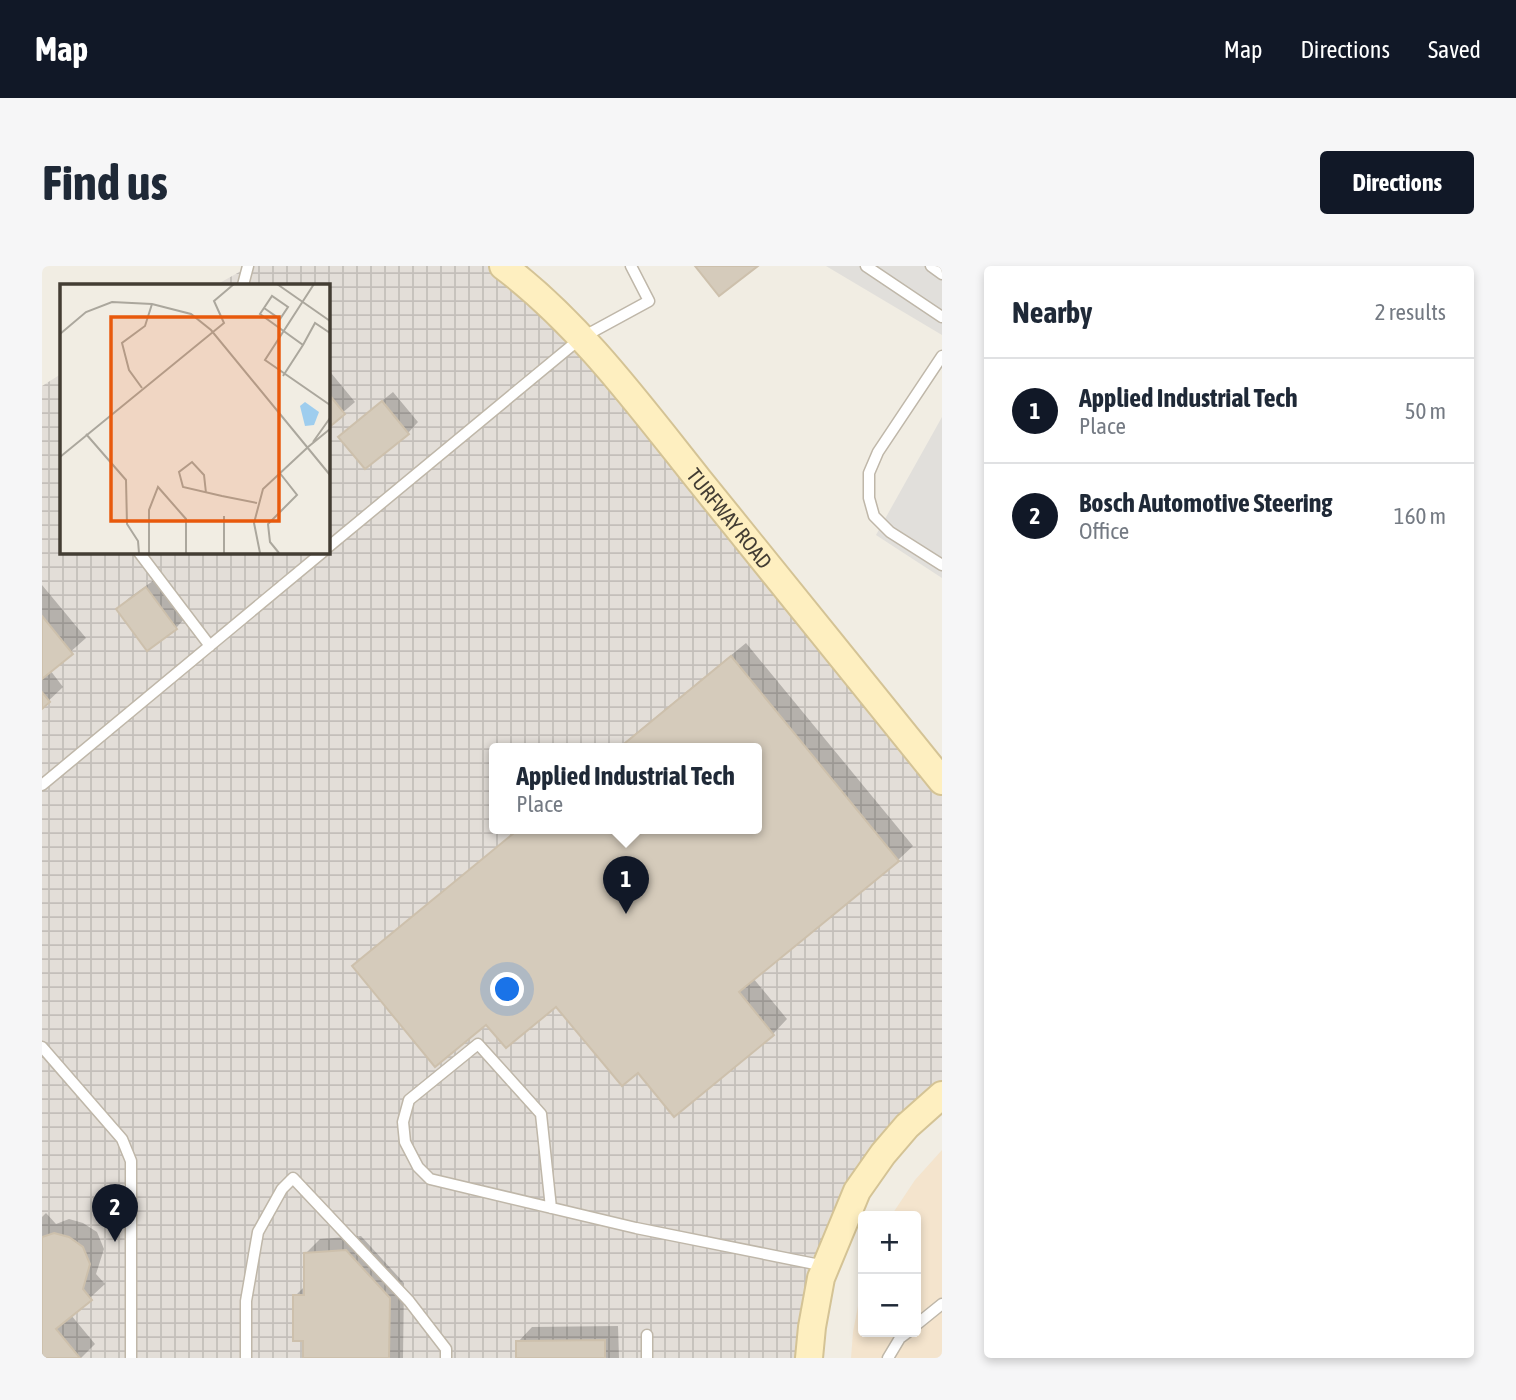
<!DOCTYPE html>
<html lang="en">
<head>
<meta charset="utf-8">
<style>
	:root { --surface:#fff; --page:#f6f6f7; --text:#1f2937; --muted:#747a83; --line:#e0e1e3; --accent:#111827 }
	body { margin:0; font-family:"Asap Condensed",sans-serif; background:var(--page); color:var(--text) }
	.controls { position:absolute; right:21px; bottom:21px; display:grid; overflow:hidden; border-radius:7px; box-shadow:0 4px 10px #0003 }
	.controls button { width:63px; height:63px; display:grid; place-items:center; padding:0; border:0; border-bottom:2px solid var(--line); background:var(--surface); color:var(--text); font:35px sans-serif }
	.you { position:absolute; left:466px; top:724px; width:24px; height:24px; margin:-18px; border:5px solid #fff; border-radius:50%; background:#1a73e8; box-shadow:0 0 0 10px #1a73e833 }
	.badge { display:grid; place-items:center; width:46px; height:46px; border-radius:50%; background:var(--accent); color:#fff; font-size:23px; font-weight:700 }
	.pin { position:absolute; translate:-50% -58px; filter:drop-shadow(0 2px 4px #0008) }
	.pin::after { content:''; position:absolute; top:37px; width:24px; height:21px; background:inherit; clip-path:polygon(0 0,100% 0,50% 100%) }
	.popup { position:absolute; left:447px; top:477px; width:273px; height:91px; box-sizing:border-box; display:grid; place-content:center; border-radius:7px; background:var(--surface); filter:drop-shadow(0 2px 5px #0005); font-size:23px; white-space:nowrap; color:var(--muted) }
	.popup b { font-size:26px; color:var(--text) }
	.popup::after { content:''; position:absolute; left:50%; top:100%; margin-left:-14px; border:14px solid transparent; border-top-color:var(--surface) }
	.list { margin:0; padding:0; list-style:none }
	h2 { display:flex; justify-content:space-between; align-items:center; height:91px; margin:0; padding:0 28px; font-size:30px }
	h2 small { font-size:23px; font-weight:400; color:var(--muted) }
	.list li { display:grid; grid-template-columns:46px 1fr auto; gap:21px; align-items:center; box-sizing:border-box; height:105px; padding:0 28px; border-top:2px solid var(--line) }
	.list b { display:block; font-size:26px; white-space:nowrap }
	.list p { margin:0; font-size:23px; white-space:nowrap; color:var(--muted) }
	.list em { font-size:23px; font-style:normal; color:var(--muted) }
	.map { position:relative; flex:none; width:900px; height:1092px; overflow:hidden; border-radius:7px }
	header { display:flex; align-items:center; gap:42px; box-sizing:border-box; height:98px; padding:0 35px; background:var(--accent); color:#fff }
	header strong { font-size:33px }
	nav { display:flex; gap:38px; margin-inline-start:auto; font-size:24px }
	.intro { display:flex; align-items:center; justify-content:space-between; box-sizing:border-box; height:168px; padding:0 42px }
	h1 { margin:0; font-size:49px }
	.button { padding:18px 32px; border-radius:7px; background:var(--accent); color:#fff; font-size:24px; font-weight:700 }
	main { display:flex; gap:42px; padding:0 42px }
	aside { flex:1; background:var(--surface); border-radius:7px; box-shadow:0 4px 10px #0003 }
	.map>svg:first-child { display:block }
	.commercial { fill:#f4e4cd }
	.industrial { fill:url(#industrial-grid); fill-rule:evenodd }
	.parking { fill:#e1dfdb }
	.shadow { fill:#0003 }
	.building { fill:#d5cbbb; stroke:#cdc0ac; stroke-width:2 }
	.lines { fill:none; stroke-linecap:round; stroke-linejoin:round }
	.lane-casing { stroke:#bfb7a9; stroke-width:13 }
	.secondary-casing { stroke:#d4c395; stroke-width:30 }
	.lane { stroke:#fff; stroke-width:10 }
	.secondary { stroke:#feefc0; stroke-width:26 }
	.labels { text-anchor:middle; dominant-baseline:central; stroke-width:7; stroke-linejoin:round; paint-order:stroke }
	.street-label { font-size:21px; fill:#433d33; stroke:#fff }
	.inset-road { fill:none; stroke:#aba79d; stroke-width:2 }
	.view { fill:#e8590c; fill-opacity:0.15; stroke:#e8590c; stroke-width:3.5 }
	.inset-edge { fill:none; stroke:#433d33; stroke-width:3.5 }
</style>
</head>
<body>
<header>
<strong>Map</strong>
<nav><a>Map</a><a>Directions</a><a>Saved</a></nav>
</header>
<div class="intro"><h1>Find us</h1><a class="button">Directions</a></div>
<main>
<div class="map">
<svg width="900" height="1092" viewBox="0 0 900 1092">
	<defs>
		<pattern id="industrial-grid" width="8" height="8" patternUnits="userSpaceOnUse" patternTransform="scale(1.75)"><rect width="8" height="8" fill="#e3ded8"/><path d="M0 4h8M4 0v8" fill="none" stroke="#c4bfba"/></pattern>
	</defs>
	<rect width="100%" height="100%" fill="#f1ede3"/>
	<path class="commercial" d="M900,884v208h-91l2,-26 8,-42 2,-6v48h53v-116h-25l24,-36z"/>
	<path class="industrial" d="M208,0h253l25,19 414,496v314l-85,96 -48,167h-767v-972l19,-12v177h266v-266h-111zM453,482h262v80h-262z"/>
	<path class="parking" d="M784,0h116v69z
		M900,151v161l-66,-43z"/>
	<path class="shadow" d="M285,102l28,34 -28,24z
		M351,126l25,30 -10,11 -57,-7z
		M115,312l29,39 -10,11 -58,-19 11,-11z
		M0,319l44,53 -36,32 13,17 -21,20z
		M704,377l167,203 -15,14 -145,118 34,41 -14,15 -98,80 -37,-44 -81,-66 -70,18 -133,-56 15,-14 151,-124h237v-80h-139z
		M4,947l10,11 13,-5 14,4 14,9 7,17 -8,25 9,10 -34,31 24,29 -14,14h-39v-141z
		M319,970l43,47 -1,75h-99v-19l-9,-43 11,-11v-32l14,-14z
		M576,1060l1,32h-101v-16l14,-15z"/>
	<path class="building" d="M653,0h63l-39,30z
		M285,126l18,22 -18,15z
		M340,135l27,33 -44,35 -27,-32z
		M104,321l31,42 -30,22 -31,-42z
		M0,350l31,38 -31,25z
		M689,390l168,205 -160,131 35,43 -100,82 -36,-44 -16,13 -66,-79 -50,41 -20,-23 -51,42 -83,-101 168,-138h237v-80h-138z
		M0,426l8,10 -8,7z
		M12,967l15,4 14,10 7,17 -7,25 9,11 -36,29 24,29h-38v-121z
		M304,984l44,48 -1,60h-86v-17h-10v-46h11v-42z
		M563,1074v18h-89v-17z"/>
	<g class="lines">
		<defs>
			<path id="lane" d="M824,0l76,51
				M889,0l11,8
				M201,19l5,-19
				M900,90l-64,96 -9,21v25l5,18 16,16 52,33
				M285,282l254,-210 68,-37 -18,-35
				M96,285l72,95
				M0,519l282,-234
				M0,781l80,92 9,22v197
				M509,942l-10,-94 -63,-70 -69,56 -6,22 2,20 13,25 12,12 206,49 189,38
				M874,1059l26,-21
				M605,1069v23
				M204,1092v-57l12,-69 24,-43 11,-11 116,123 37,48v9
				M846,1092l12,-20 8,-6"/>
			<g id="secondary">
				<path id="s1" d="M461,0c76,57 137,140 196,214 81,100 162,201 243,301"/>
				<path d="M767,1092l3,-31 9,-49 36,-87 26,-37 24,-28 35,-31"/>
			</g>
		</defs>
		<use href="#lane" class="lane-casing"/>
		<use href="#secondary" class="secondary-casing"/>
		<use href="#lane" class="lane"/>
		<use href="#secondary" class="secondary"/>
	</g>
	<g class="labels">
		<g class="street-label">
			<text stroke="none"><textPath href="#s1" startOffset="340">TURFWAY ROAD</textPath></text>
		</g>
	</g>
	<g transform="translate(18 18)">
		<rect width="270" height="270" fill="#f1ede3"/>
		<path d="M245,118l14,10 -5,13 -9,1 -5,-20z" fill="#9ecdee"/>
		<path class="inset-road" d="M217,0l53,37M254,0l-49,76 65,45M204,24l16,11 8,-12 -16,-11 -12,18 43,31 -20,31M0,50l26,-22 26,-10 40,2 39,10 20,16 119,145M243,61l12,-22 15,10M82,104l-13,-18 -7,-27 23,-17 7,-22M26,150l40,46 1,44 11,17 1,12M253,158l17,-24M248,163l22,-18M0,173l164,-134 -10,-22 20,-17M146,209l-2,-18 -12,-13 -13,10 4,15 39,9 35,7M89,269v-43l9,-23 28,32v34M164,269v-37M200,269l-6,-30 9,-34 44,-41M219,269l-9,-11 -2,-18 29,-29 -18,-23"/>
		<path class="view" d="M51,33h168v204h-168z"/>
		<rect width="270" height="270" class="inset-edge"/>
	</g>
</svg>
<div class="controls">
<button>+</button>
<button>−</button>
</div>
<div class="you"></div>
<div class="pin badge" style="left:584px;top:648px">1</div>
<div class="popup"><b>Applied Industrial Tech</b>Place</div>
<div class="pin badge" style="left:73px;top:976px">2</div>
</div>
<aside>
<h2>Nearby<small>2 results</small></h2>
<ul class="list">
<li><span class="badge">1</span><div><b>Applied Industrial Tech</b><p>Place</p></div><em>50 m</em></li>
<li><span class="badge">2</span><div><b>Bosch Automotive Steering</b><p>Office</p></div><em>160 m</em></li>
</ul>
</aside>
</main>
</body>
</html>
